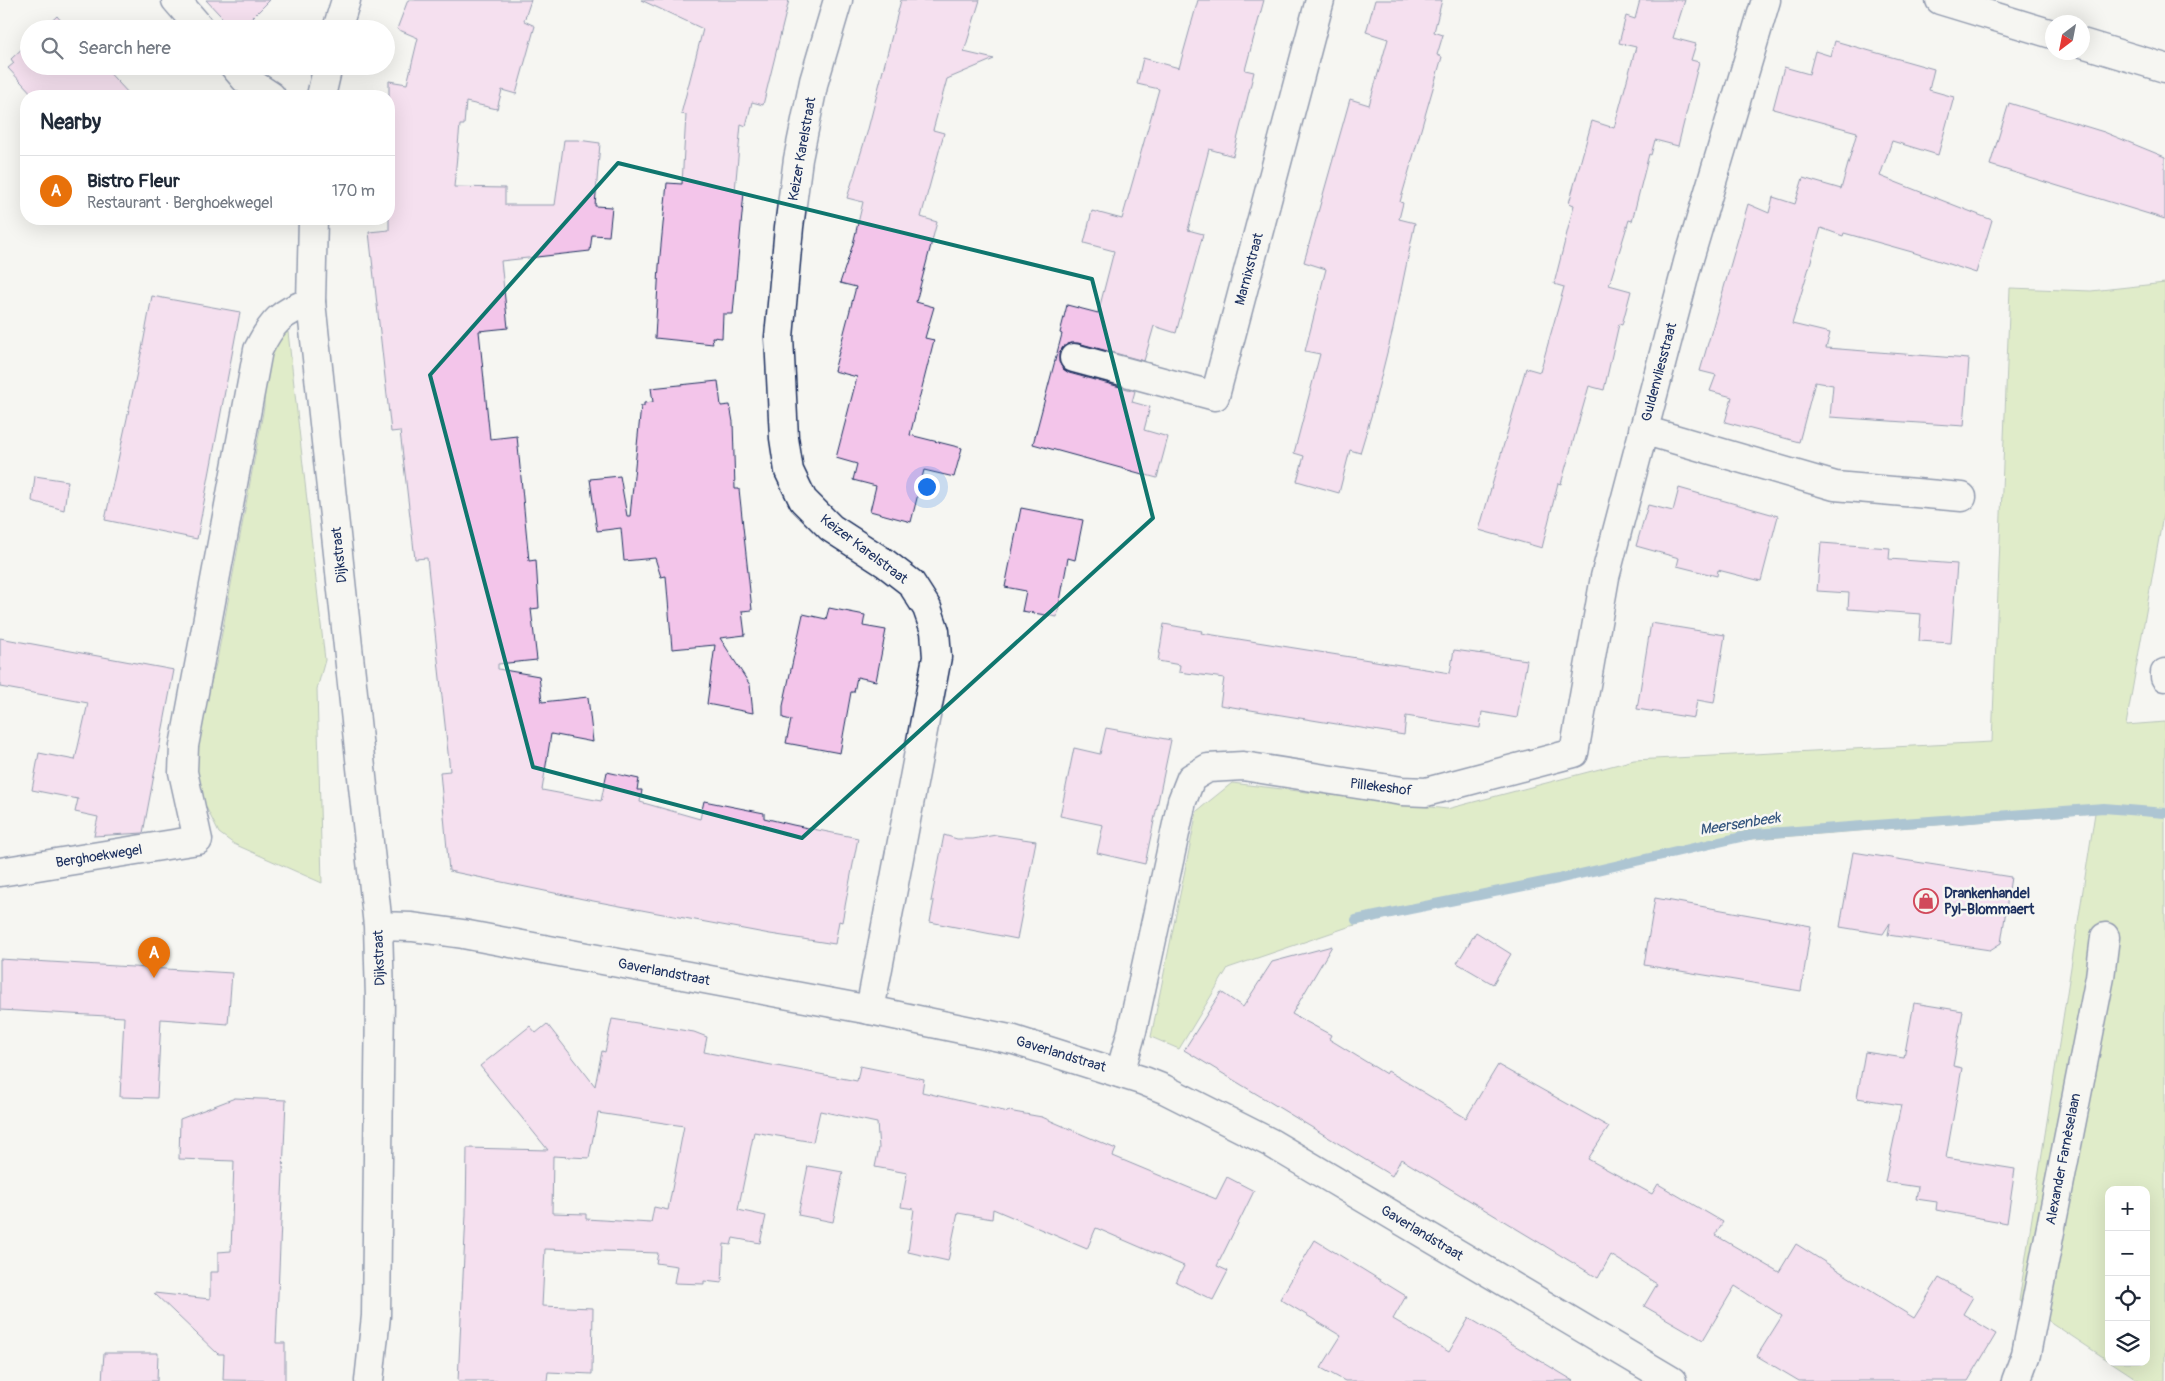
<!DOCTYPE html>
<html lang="en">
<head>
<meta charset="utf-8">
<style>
	:root { --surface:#fff; --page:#f6f6f7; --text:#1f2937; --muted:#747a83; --line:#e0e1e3; --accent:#2563eb }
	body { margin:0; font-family:Pangolin,sans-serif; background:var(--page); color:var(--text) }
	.controls { position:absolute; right:15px; bottom:15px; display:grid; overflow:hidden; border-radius:10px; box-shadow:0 5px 20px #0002 }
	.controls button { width:45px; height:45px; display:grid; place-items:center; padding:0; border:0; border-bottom:1px solid var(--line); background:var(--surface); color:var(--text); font:25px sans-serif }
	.compass { position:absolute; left:2045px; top:15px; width:45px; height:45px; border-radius:50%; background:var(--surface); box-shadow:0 5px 20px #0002; rotate:212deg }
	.you { position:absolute; left:926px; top:486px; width:18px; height:18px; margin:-12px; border:4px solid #fff; border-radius:50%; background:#1a73e8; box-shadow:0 0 0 8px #1a73e833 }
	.badge { display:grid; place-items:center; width:32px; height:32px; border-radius:50%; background:var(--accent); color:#fff; font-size:16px; font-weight:700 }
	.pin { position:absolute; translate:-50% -41px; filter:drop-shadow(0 1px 2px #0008) }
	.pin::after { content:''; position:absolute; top:26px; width:18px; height:15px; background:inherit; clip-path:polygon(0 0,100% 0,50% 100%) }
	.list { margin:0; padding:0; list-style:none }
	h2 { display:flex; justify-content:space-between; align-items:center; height:65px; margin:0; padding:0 20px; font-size:21px }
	h2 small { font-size:16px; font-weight:400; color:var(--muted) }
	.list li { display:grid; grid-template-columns:32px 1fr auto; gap:15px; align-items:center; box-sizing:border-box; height:70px; padding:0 20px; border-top:1px solid var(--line) }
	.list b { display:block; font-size:19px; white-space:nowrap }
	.list p { margin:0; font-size:16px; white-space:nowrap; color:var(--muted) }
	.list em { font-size:16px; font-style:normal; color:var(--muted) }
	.icon { flex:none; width:28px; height:28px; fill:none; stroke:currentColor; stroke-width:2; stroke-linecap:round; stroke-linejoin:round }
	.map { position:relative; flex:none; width:2165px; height:1381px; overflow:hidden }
	.search { position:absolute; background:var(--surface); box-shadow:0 5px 20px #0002; left:20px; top:20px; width:375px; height:55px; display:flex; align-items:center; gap:12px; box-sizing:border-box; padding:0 18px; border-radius:28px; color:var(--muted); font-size:19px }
	.panel { position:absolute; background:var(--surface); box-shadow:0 5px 20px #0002; left:20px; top:90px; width:375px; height:135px; border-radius:20px }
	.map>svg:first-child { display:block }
	.green { fill:#c6e097; stroke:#70887a }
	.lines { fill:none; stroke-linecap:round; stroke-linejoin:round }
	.stream { stroke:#578aac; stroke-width:10 }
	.building { fill:#f3c5ea; stroke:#1b2f5e; fill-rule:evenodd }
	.street-casing { stroke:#1b2f5e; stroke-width:31 }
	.secondary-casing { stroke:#1b2f5e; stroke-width:31 }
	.street { stroke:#f6f6f2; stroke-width:28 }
	.secondary { stroke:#f6f6f2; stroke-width:28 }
	.marked { fill:none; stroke:#0f766e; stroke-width:4; stroke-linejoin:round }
	.labels { text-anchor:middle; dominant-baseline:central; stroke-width:5; stroke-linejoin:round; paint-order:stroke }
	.street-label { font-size:14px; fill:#1b2f5e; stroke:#f6f6f2 }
	.poi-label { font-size:14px; font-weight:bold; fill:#1b2f5e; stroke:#f6f6f2; text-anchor:start }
	.water-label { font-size:15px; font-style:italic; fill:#34557e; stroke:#f6f6f2 }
</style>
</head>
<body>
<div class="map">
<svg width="2165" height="1381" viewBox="0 0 2165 1381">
	<rect width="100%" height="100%" fill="#f6f6f2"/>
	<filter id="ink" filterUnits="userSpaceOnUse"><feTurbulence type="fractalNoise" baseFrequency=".02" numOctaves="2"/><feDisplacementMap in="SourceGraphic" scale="10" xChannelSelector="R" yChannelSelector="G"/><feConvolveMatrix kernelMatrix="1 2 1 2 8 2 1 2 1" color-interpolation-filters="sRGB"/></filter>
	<g filter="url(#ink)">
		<path class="green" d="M2165,283v221l-39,221 39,-3v659h-25l-29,-19h35v-172h-37v171l-90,-60 76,-488 -354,27 -390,86 -123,42 -49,81 -28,-12 46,-226 35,-28 215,26 187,-49 358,-18 18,-454 81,3z
			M288,332l37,328 -8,29 5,194 -88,-39 -15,-11 -25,-50 -1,-33 24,-90 47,-253v-28l9,-37z"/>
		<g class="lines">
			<path class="stream" d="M1356,920l202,-41 196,-45 350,-26 61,5"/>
		</g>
		<path class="building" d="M206,0h64l-29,29h-8z
			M408,0h123l-7,21 11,5 -19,68 -14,-4 -5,19 -31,-7 -2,23h-4l-6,62 51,1v17h50l9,-65h14l22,3 -5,63 17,1 -3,29 -17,-1 -2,16 -89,10 7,67 -29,3 11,108 27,-3 12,125 7,-1 3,48 -8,1 6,51 -39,4v5l41,7 3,26 46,-5 5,45 -42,-8 -9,56 59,11 6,-29 32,7 -2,11h5l-2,12 60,17 4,-18 60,12v5l29,7 65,13 -16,84 -3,-1 -4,23 -65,-10 -182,-34 -139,-29 -9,-99 10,-1 -23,-213 -12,1 -15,-128 -9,1 -22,-200 20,-2v-149l18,3 11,-46 -21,-9z
			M641,0h148l-26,105 -11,-3 -6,24 -5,-2 -6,67 9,1 -11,122h-10l-1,24 -10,-1 1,7 -58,-6 4,-72 8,-83 15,1 4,-69 -5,-1 22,-85z
			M901,0h79l-16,52 30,7 -47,20 -14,51 11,3 -23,84 16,5 -21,80 18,5 -9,31 9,2 -24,95 52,13 -8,29 -30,-7 -13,52 -41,-11 6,-25 -23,-6 4,-16 -21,-6 21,-81 -23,-6 22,-84 -16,-4 13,-39 10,-42 -16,-4 20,-65z
			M1198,0h66l-19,70 9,2 -21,84 -24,-7 -21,81 15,4 -27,99 -22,-7 -10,35 -66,-18h-8l-7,4 -4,7v8l4,7 6,4 66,18 -3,11 18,5 -6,23 24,7 -11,41 -124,-34 29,-110 -2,-1 7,-28 31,8 16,-62 -30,-8 8,-32 30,8 37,-130 -22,-5 6,-26 36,10z
			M1375,0h67l-8,32 9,3 -6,20 5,2 -42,145 3,1 -4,16 16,4 -22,106 -21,84 -12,40 -10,-3 -11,43 -42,-12 7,-25 -10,-3 26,-99 -15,-3 21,-82 -22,-7 46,-163 19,6 19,-66 -22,-7z
			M1640,0h45l-12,38 23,6 -5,16 8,2 -21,84 -23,-6 -4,15 -2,-1 -17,67 -3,-1 -20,65 22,6 -9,34 -3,-1 -15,66 -15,-4 -28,98 -3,-1 -16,65 -63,-18 47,-162 14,4 24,-85 -10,-3 20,-79 -5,-2 23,-82 22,7 22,-81 -17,-4 7,-27 9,3z
			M57,16l11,13h-25z
			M1835,41l99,28 -5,21 25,7 -16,58 -46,-14 -12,35 112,44 -16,53 -64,-21 -68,-19 -1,3 -22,-8 -29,96 38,9 -4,15 143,11 -5,67 -134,-9 3,-32 -18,-3 -16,60 -74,-20 7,-25 -22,-6 6,-16 -16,-4 48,-167 21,9 4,-16 22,7 8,-26 38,11 16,-57 -84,-23 11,-42 25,7 6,-23 16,5z
			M29,42v24h74l28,30h-97l-26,-28 6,-5 -3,-4z
			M2009,103l95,29 61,25v62l-175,-54z
			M152,296l88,16 -43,227 -92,-19 37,-171z
			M718,381l3,25 9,-1 3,17 2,67h4l13,121 -10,1 3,24 -25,3 30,47 3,28 -46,-9 8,-59 -43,4 -6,-73 -5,1 -6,-19 -31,3 -3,-33 -24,3 -7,-52 30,-3 7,40h3l11,-110h3v-3l9,-1 -2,-14z
			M35,476l33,5 -4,29 -32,-9z
			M1679,488l99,28 -17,65 -43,-11 -1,6 -40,-10 2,-8 -43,-12 12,-41 25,6z
			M1021,508l62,12 -8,40 -7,-2 -11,59 -35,-6 4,-20 -21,-4z
			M1821,543l69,5 -1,11 68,5 -6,79 -32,-2 2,-27 -73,-5 1,-16 -32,-2z
			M829,608l36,7 -2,11 23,4 -10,51 -19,-4 -3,15h-3l-11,61 -54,-10 5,-23 -8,-2v-12l20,-92 23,5z
			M1651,623l74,12 -11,68 -17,-3 -3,18 -57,-9z
			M1164,624l38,7 -1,2 249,40 4,-23 73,10 -10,58 -35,-6 -2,16 -74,-12 -2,19 -184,-30 4,-27 -45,-6 1,-7 -22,-4z
			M0,638l174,32 -31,163 -49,3 4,-19 -23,-5 3,-13 -46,-9 7,-37 36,7 13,-57 -88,-16z
			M1106,728l65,12 -26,124 -48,-11 6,-28 -43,-9 14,-68 26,6z
			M944,835l13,4h16l23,-4 40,6 -19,98 -87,-17 4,-21h-3z
			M1853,852l158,25 -10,66 -11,7 -102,-15 2,-12 -7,11 -43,-7z
			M1655,898l156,28 -10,65 -157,-26z
			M1476,932l35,22 -18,30 -36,-21z
			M1332,946l-40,68 39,21 -2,4 57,35 2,-3 78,47 32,-53 111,62 -21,32 64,35 6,-10 65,38 -8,13 64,37 17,-28 118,74 25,-40 34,19 -10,17 33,20 -28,47h-169l-42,-25 25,-40 -47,-30 -32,54 -59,-34 13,-22 -46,-29 -13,23 -197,-119 -9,17 -208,-126 37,-58 22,15 29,-45z
			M0,959l232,14 -4,51 -67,-5 -4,79 -37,-1 4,-80 -124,-7z
			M1914,1003l49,8 -10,55 9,2 -16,90 69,11 -8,54 -71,-13 1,-8 -21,-3 2,-12 -33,-5 16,-77 -44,-7 8,-46 39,6z
			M612,1019l82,13 13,5 -3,15 62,12 91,17 3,-15 64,13 -2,13 86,20v-1l34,6 74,32 -3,7 103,43 11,-22 27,14 -37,75 11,5 -15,29 -37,-18 8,-16 -88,-38 -9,21 -94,-40 -1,10 -34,-6 -10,48 -40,-9 6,-43 -13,-2 6,-34 -32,-6 4,-19 -2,-25 -57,-12 -7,31 -59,-10 -16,78 28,6 -6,27 -27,-5 -2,7 -7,-1 -2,39 -18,-2v3l-30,-1 3,-17 -21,-3 2,-10 -113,-4 -3,57 51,2 -1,66 -44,-2 -1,9h-89l8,-167 1,-66 81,2 -68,-84 50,-40 6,7 11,-9 48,62 7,-35 3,1zM598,1113l86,13 -16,84 -14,-3 -3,16 -65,-4v-5l-34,-1 1,-57 36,2z
			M235,1098l51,2 -10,243h9v38l-62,-1 1,-26h-6l-64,-61 56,6v-27h8v-20l13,-1 3,-90 -55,-2 1,-40z
			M808,1166l35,6 -10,50 -35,-7z
			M1315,1240l91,56 -13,23 56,33 20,-34 105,63h-229l-24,-13 20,-32 -61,-37z
			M104,1353h54l-1,28h-55z"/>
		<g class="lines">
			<defs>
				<path id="street" d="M176,0l25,29
					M838,0l-24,81 -16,78 -9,68 -10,110 5,101 5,33 14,29 28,28 54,35 26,20 16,25 8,23 2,26 -67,353
					M1940,0l112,34
					M2082,43l83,25
					M234,66l11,13 26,17
					M1074,358l141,38 105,-396
					M1643,430l192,56 127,11
					M2165,677v-4
					M0,872l198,-32 -15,-68 1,-26 74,-396c14,-28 23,-38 53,-48
					M1120,1073l12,-42 50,-230 9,-23 17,-10 35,-2 159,25 24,1 148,-39 31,-176 83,-315 78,-262
					M2016,1381l10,-27 74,-377 5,-40"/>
				<path id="secondary" d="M337,29l9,-29
					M321,96l7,-30
					M313,219l-2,83 67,624 2,73 -4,317 -7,65
					M378,926l34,1 51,7 407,76 144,30 130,41 20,8 107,54 401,238"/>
			</defs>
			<use href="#street" class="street-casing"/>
			<use href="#secondary" class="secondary-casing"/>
			<use href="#street" class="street"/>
			<use href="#secondary" class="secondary"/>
		</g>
	</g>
	<path d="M0 0H2165V1381H0ZM618,163l474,116 61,239 -351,320 -269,-71 -103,-392z" fill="#f6f6f2" fill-opacity=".55" fill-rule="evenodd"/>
	<path class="marked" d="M618,163l474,116 61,239 -351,320 -269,-71 -103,-392z"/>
	<defs>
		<symbol id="shop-ring" viewBox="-11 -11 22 22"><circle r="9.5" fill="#f6f6f2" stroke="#d1495b" stroke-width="1.5"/><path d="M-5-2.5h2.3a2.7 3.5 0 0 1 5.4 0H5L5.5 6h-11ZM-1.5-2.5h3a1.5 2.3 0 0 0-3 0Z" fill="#d1495b"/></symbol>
	</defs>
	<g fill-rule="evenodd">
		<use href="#shop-ring" x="1912" y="887" width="28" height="28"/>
	</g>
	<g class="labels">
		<g class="street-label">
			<text transform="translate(802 149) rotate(-80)">Keizer Karelstraat</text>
			<text transform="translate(1249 269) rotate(-75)">Marnixstraat</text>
			<text transform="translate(1659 372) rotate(-75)">Guldenvliesstraat</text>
			<text transform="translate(864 549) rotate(37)">Keizer Karelstraat</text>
			<text transform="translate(339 555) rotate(-96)">Dijkstraat</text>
			<text transform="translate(1381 787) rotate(7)">Pillekeshof</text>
			<text transform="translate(99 856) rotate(-9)">Berghoekwegel</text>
			<text transform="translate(379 958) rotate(-92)">Dijkstraat</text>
			<text transform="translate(664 972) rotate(11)">Gaverlandstraat</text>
			<text transform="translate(1061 1054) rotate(17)">Gaverlandstraat</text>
			<text transform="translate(2063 1159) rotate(-79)">Alexander Farnèselaan</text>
			<text transform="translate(1422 1233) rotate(31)">Gaverlandstraat</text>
		</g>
		<g class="poi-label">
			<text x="1944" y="893">Drankenhandel<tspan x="1944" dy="16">Pyl-Blommaert</tspan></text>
		</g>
		<g class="water-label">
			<text transform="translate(1740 824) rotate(-9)">Meersenbeek</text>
		</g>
	</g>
</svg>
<div class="controls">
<button>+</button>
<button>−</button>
<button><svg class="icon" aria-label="locate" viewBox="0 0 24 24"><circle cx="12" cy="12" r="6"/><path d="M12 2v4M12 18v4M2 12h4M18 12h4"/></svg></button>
<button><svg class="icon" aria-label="layers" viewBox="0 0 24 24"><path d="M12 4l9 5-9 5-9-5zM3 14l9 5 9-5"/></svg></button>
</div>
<svg class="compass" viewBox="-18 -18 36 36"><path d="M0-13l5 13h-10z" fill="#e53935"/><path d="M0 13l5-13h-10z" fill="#747a83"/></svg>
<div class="you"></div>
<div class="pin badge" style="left:154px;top:978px;background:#e8710a">A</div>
<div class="search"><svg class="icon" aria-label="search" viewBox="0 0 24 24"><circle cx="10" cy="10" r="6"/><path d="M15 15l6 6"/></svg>Search here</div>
<section class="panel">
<h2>Nearby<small></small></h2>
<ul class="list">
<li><span class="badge" style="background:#e8710a">A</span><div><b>Bistro Fleur</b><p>Restaurant · Berghoekwegel</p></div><em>170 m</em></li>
</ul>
</section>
</div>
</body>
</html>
